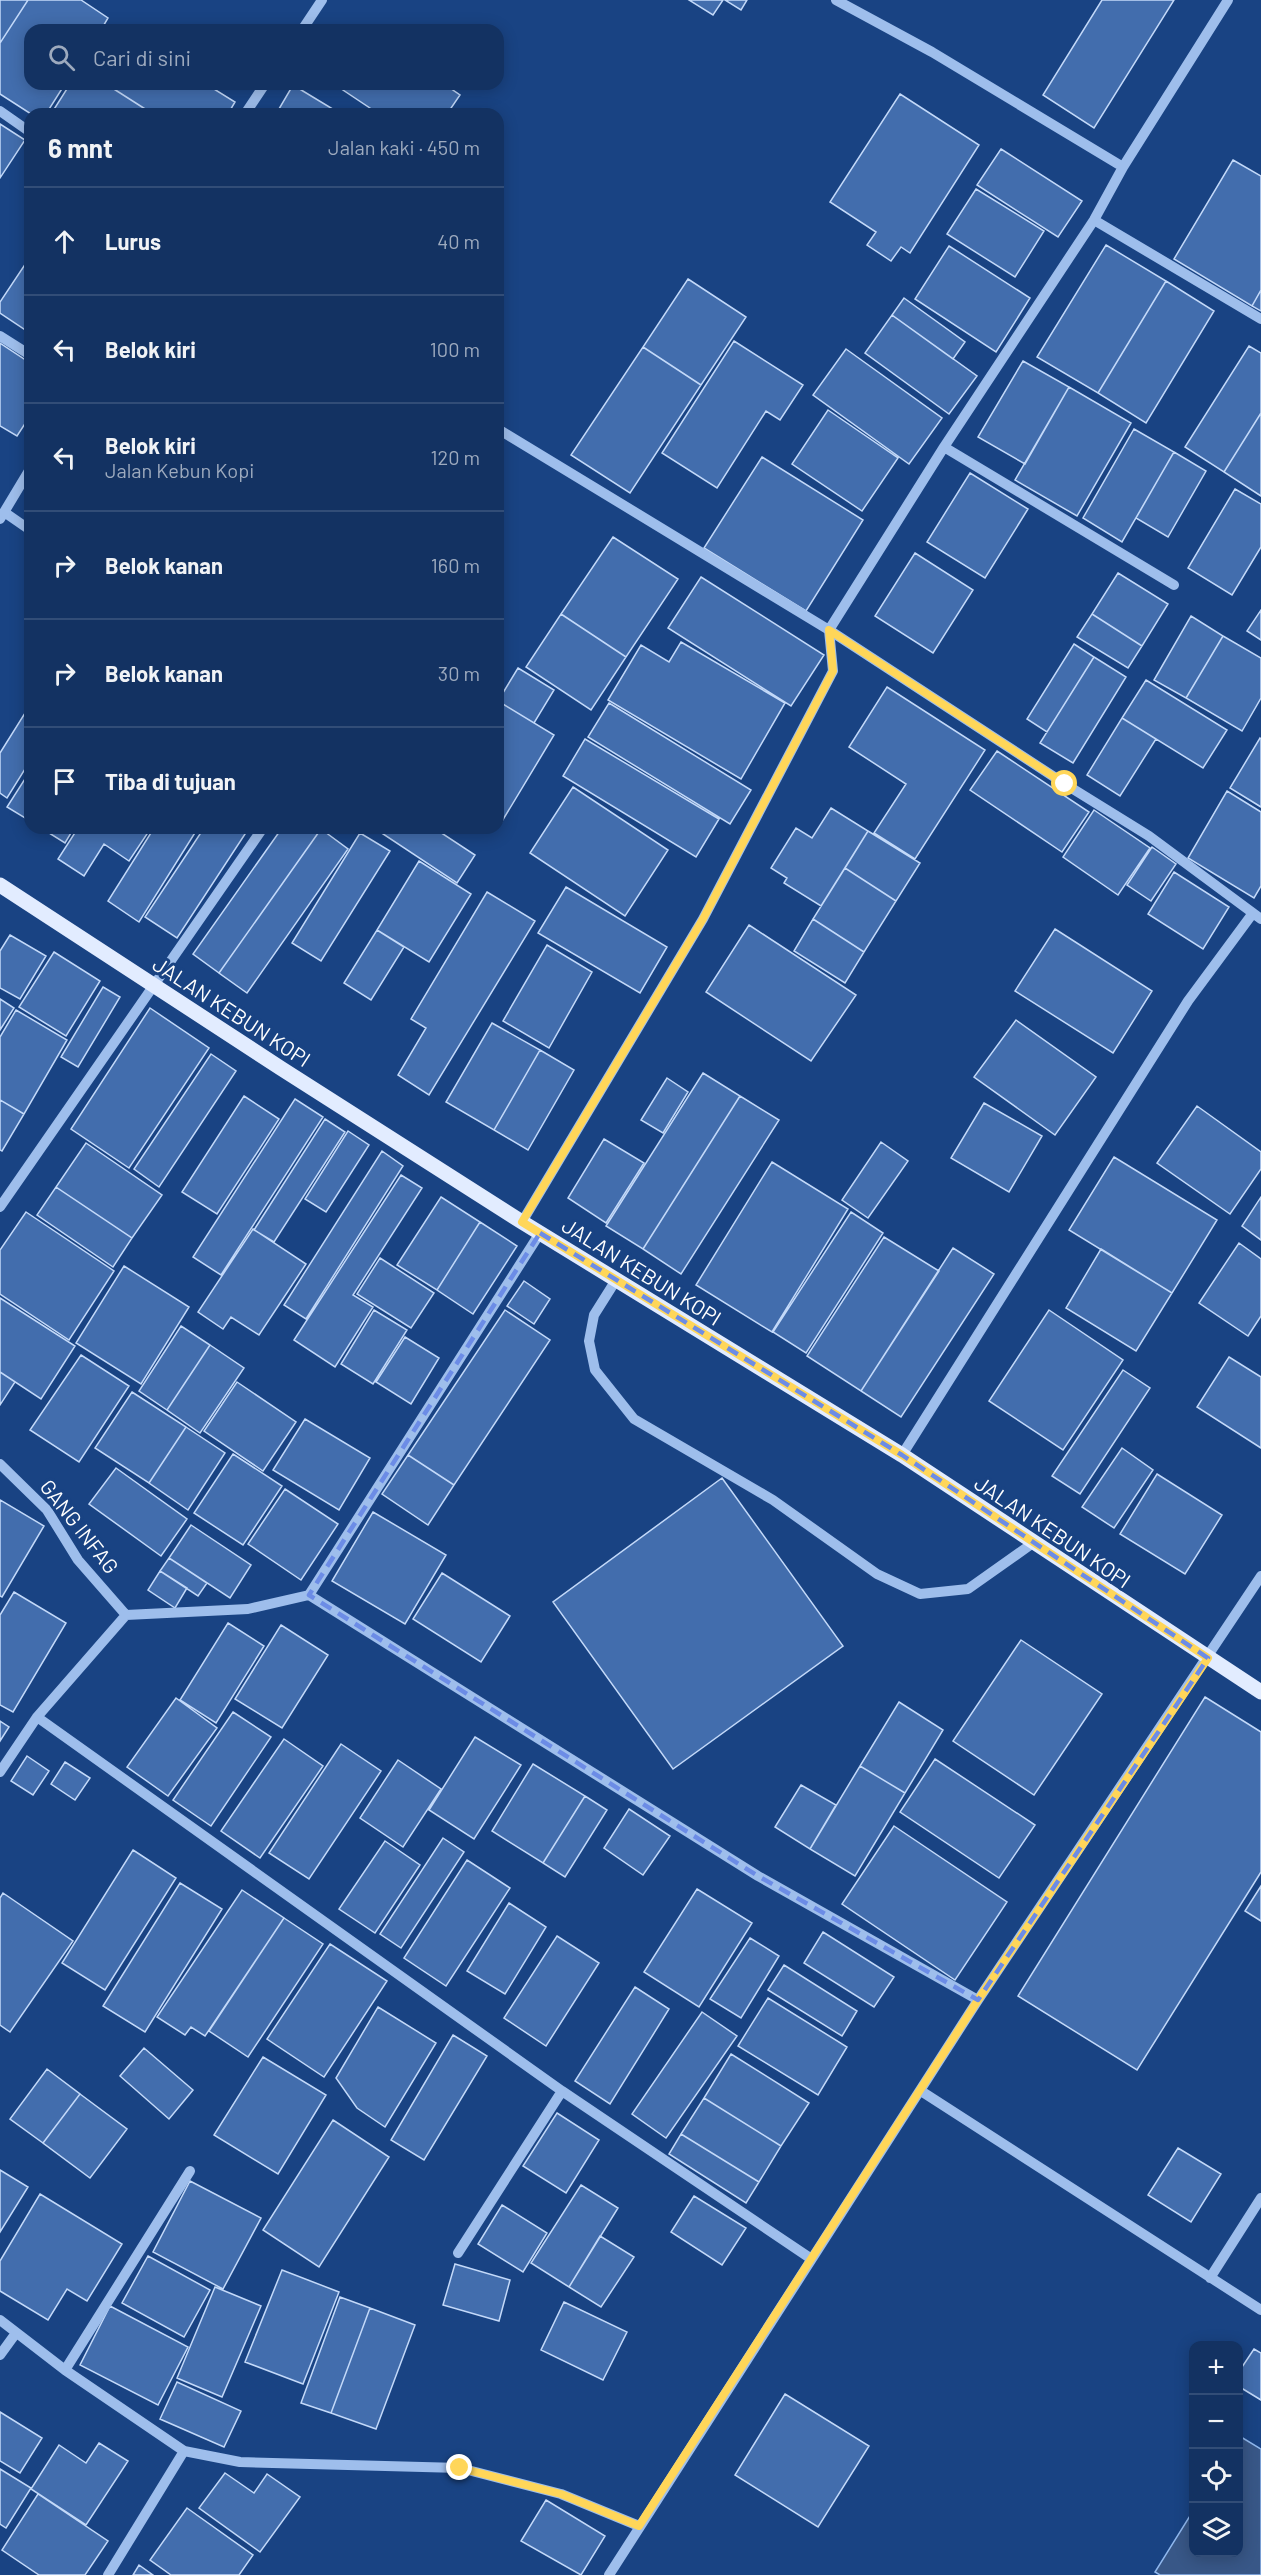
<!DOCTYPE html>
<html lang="id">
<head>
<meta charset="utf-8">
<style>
	:root { --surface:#133262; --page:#1c3a68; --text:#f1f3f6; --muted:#9daabe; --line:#324d77 }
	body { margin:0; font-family:Barlow,sans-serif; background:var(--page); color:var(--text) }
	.controls { position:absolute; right:18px; bottom:18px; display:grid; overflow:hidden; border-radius:12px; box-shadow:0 3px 15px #0003 }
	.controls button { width:54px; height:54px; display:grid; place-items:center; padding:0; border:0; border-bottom:2px solid var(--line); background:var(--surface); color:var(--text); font:30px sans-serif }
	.stop { position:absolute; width:18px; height:18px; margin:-14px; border:4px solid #ffd659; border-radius:50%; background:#fff }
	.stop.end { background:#ffd659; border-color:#fff; box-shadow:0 2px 6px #0008 }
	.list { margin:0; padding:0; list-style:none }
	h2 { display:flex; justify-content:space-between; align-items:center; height:78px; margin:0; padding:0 24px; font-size:26px }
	h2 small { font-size:20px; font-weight:400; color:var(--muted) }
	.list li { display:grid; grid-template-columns:39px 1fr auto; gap:18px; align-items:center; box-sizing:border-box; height:108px; padding:0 24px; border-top:2px solid var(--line) }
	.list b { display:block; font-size:22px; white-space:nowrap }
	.list p { margin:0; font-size:20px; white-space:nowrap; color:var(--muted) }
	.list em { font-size:20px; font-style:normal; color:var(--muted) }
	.icon { flex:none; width:33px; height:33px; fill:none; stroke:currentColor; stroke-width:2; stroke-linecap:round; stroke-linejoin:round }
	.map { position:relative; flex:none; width:1261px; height:2575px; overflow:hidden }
	.search { position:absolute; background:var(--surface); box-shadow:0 3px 15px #0003; left:24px; top:24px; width:480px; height:66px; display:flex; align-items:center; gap:15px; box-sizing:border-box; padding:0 21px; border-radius:18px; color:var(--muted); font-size:22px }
	.panel { position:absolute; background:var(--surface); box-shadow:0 3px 15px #0003; left:24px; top:108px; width:480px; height:726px; border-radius:18px }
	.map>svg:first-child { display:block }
	.water { fill:#385787; stroke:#90b8ee; stroke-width:1.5 }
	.building { fill:#426dad; stroke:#c3d9f9; stroke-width:1.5 }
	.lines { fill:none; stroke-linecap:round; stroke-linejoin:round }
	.minor { stroke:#9ebeec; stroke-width:10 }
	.major { stroke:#e2ecff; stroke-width:15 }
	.route { stroke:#ffd659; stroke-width:8 }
	.marked { fill:none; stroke:#6c8ce6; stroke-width:4.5; stroke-dasharray:12 8; stroke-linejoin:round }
	.labels { text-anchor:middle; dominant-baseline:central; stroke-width:6; stroke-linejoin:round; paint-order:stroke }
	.street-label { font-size:21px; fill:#fff; stroke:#194383 }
</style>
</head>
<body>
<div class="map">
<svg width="1261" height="2575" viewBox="0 0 1261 2575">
	<rect width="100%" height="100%" fill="#194383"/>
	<path class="water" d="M1241,2437l20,12v126h-101l-5,-3 38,-61 1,41h44v-112z"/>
	<path class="building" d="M0,0h28l-28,43z
		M28,0h53l27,18 -7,12h-71v54h35l-19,30h-15l-31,-20v-51z
		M689,0h34l-10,15z
		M725,0h22l-6,10z
		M1102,0h72l-80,128 -51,-33z
		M70,84h36l47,30h-102z
		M106,84h100l29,18 -7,12h-75z
		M342,84h102l16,11 -13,19h-68l-39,-26z
		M293,85l48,29h-65z
		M900,94l79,51 -69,108 -9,-6 -10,14 -24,-16 9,-13 -46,-30z
		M0,124l25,16 -25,38z
		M1001,149l81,52 -24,36 -81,-52z
		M1233,160l28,16v114l-9,16 -78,-47z
		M976,189l68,42 -29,46 -68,-43z
		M1106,245l60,36 -68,112 -61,-36z
		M949,246l81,52 -34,54 -81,-53z
		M30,257v76l-30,-20v-11z
		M688,279l58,38 -45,68 -58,-38z
		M1166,281l48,30 -68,112 -48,-30z
		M1261,290v21l-9,-5z
		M904,298l61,44 -12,17 -61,-44z
		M892,315l85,61 -28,38 -84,-61z
		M734,341l69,44 -23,35 -14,-9 -49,77 -55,-35z
		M0,343l30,20v53l-13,20 -17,-10z
		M1249,346l12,7v60l-37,59 -39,-25z
		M643,347l58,38 -71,108 -59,-38z
		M846,349l96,69 -33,46 -96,-69z
		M1023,361l46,26 -44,77 -47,-27z
		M1069,387l62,36 -54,93 -62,-36z
		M828,410l70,48 -36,53 -70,-47z
		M1261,413v83l-37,-24z
		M1134,429l40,23 -52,90 -39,-24z
		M1174,452l32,19 -38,66 -32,-19z
		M762,457l101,63 -57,91 -102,-63z
		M970,473l58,36 -43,69 -58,-36z
		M1235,489l26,15v43l-29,48 -44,-27z
		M613,537l65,42 -52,78 -65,-43z
		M915,553l58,37 -40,63 -58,-37z
		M1118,573l50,31 -26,42 -50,-32z
		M701,577l123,78 -33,51 -123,-78z
		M1261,610v30l-14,-9z
		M561,614l65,43 -35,53 -65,-43z
		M1092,614l50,32 -14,22 -51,-31z
		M1191,616l32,20 -37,62 -32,-18z
		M1223,636l38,22v40l-19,33 -56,-33z
		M681,642l104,61 -44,76 -133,-79 33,-55 28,17z
		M1074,644l20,13 -47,75 -20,-13z
		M1094,657l32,20 -53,86 -33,-20z
		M518,668l36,22 -20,33 -36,-22z
		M1146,680l81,50 -24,38 -81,-50z
		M887,687l98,63 -70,109 -41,-26 32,-49 -57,-37z
		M498,701l56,34 -53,88 -3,-2z
		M609,703l142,87 -21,34 -142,-87z
		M30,705v56l-23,37 -7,-5v-40z
		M1122,718l34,21 -36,57 -33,-21z
		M1260,738l1,1v68l-31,-19z
		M585,739l134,80 -23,38 -133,-81z
		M997,751l92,61 -27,40 -92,-62z
		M30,771v50l-23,-14z
		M573,787l95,63 -43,66 -95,-63z
		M1227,791l34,21v74l-7,12 -66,-40z
		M831,808l37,23 -47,75 -37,-23 3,-5 -16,-10 25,-40 16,10z
		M1094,810l56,38 -32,47 -55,-38z
		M41,828h33l-9,15z
		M78,828h73l-22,33 -25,-17 -20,32 -26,-17z
		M154,828h44l-59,94 -31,-21z
		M204,828h45l-72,110 -32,-21z
		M282,828l39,1 -102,144 -26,-19z
		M374,828h60l41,27 -18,28z
		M321,829l27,20 -101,144 -28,-20z
		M868,831l52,32 -24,38 -51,-33z
		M360,833l30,18 -69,110 -29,-18z
		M1152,847l24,17 -25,37 -24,-16z
		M419,861l52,33 -42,68 -52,-32z
		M845,868l51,33 -32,51 -51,-33z
		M1174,872l55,35 -26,42 -55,-35z
		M566,887l101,60 -27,46 -102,-60z
		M487,892l48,29 -106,174 -31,-20 28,-47 -15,-9z
		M813,919l51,33 -19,31 -51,-32z
		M749,925l107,70 -45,66 -105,-69z
		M1055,929l97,62 -39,62 -98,-62z
		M377,930l27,17 -33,53 -27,-17z
		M10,935l36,21 -26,43 -20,-11v-37z
		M547,945l45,27 -43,76 -46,-27z
		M54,952l46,29 -34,55 -47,-29z
		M103,987l17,10 -42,70 -17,-10z
		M0,999l14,9 -14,22z
		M150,1008l59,40 -80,120 -58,-39z
		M16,1010l51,30 -43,74 -24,-14v-63z
		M1016,1020l80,57 -41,58 -81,-58z
		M492,1023l48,27 -46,80 -48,-28z
		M540,1050l34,20 -46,80 -34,-20z
		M211,1054l25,17 -77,116 -25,-18z
		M703,1073l37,23 -97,153 -37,-23z
		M667,1078l21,14 -25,41 -22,-13z
		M244,1096l35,23 -62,95 -35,-22z
		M740,1096l39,24 -98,154 -38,-25z
		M295,1099l28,18 -102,158 -28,-18z
		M0,1100l24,14 -22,37 -2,-1z
		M984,1103l58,33 -33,56 -58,-34z
		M1197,1106l64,46v17l-31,45 -73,-51z
		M325,1119l20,13 -71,110 -20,-12z
		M348,1131l21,14 -43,67 -21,-13z
		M604,1139l40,24 -38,60 -38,-25z
		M881,1142l27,19 -40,57 -26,-18z
		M86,1143l76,52 -30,43 -76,-51z
		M382,1151l21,15 -97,153 -22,-14z
		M1114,1157l103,63 -45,73 -103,-63z
		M772,1162l76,47 -76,123 -76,-47z
		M401,1175l21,13 -69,107 20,12 -38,60 -41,-27z
		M56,1187l76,51 -19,29 -76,-52z
		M441,1197l39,25 -43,68 -40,-25z
		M1261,1197v43l-19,-14z
		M26,1212l88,59 -45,69 -69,-46v-44z
		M851,1212l32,21 -77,120 -33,-21z
		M480,1222l37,24 -44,68 -36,-24z
		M253,1229l53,35 -47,71 -28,-18 -8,12 -25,-17z
		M884,1237l55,34 -78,120 -54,-35z
		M1239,1243l22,16v57l-13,20 -49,-33z
		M953,1248l41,26 -93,143 -40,-26z
		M1101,1249l71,44 -36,58 -70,-43z
		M380,1258l54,35 -23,35 -54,-34z
		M124,1266l65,41 -48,77 -65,-41z
		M524,1281l26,18 -16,25 -27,-18z
		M0,1298l75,48 -34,53 -41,-27z
		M374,1310l33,20 -34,54 -32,-20z
		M505,1310l45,30 -96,145 -46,-30z
		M1049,1310l74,50 -60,90 -74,-49z
		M181,1326l29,19 -43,65 -28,-19z
		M405,1337l34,21 -28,46 -35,-22z
		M210,1345l34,23 -44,65 -33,-23z
		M81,1355l48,31 -50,76 -49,-32z
		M1229,1357l32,20v71l-64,-41z
		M1123,1370l27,18 -70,106 -28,-18z
		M0,1372l15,10 -15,23z
		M237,1382l59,40 -33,49 -59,-40z
		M132,1392l54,35 -37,56 -54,-35z
		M305,1419l65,39 -31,52 -66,-40z
		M186,1427l39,26 -37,57 -39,-27z
		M1122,1448l31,22 -39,58 -32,-21z
		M233,1454l49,32 -39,59 -49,-32z
		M408,1455l46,30 -26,40 -46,-31z
		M116,1468l71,51 -26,37 -72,-52z
		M1157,1474l65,41 -37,59 -65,-40z
		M722,1478l121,168 -170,123 -120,-167z
		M285,1489l53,35 -37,56 -53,-36z
		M0,1500l44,26 -42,71 -2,-1z
		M373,1512l73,43 -41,69 -73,-43z
		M191,1525l60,40 -21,33 -61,-40z
		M169,1558l38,25 -9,13 -38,-25z
		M160,1571l27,17 -12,20 -27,-18z
		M442,1573l68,43 -29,46 -68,-43z
		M14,1592l52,31 -53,89 -13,-7v-90z
		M228,1623l36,23 -48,77 -36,-23z
		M281,1625l47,30 -46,73 -47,-29z
		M1021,1640l81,54 -68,101 -81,-54z
		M1205,1697l56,35v140l-124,198 -119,-74z
		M176,1698l41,30 -49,68 -41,-29z
		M899,1702l44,28 -38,63 -45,-27z
		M233,1712l38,25 -60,89 -38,-26z
		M0,1721l9,6 -9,14z
		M475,1737l46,28 -47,74 -45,-29z
		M284,1739l39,27 -63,92 -39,-27z
		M341,1744l40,27 -72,108 -40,-26z
		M27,1756l22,15 -16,24 -22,-14z
		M935,1759l100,66 -36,53 -99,-66z
		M398,1760l43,29 -38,58 -43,-29z
		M65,1762l25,16 -15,22 -24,-16z
		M533,1764l52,32 -42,67 -51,-32z
		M860,1766l45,27 -50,83 -45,-27z
		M801,1785l35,20 -26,44 -35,-22z
		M585,1796l22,14 -42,67 -22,-14z
		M629,1809l41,27 -27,39 -39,-27z
		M894,1826l113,76 -52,78 -113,-76z
		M443,1838l21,14 -63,96 -21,-14z
		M385,1841l35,24 -45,68 -36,-24z
		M133,1850l43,28 -71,112 -43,-27z
		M467,1860l43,28 -64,98 -42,-28z
		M180,1883l42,26 -77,123 -42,-26z
		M1261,1886v35l-16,-10z
		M697,1889l55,34 -53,84 -55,-35z
		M242,1890l42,28 -79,118 -14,-9 -6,8 -28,-18z
		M3,1893l70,48 -63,91 -10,-7v-127z
		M509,1903l37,24 -41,67 -38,-23z
		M284,1918l39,26 -75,113 -39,-26z
		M823,1932l71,45 -20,30 -70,-44z
		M557,1936l42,27 -53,83 -42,-28z
		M750,1938l29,18 -38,62 -31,-19z
		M330,1944l57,37 -63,96 -57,-38z
		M784,1965l73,46 -15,25 -74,-46z
		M635,1987l34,22 -59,95 -35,-23z
		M768,1998l79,49 -29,48 -80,-49z
		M378,2007l58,36 -51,84 -28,-19 -21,-30z
		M702,2012l35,24 -71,102 -34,-24z
		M453,2035l34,21 -63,104 -33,-20z
		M144,2048l49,42 -24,29 -49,-43z
		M731,2054l78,49 -28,43 -77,-48z
		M263,2057l63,38 -48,79 -64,-39z
		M47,2069l33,25 -37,49 -33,-24z
		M80,2094l47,35 -37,49 -47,-35z
		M704,2098l77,48 -22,36 -78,-48z
		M557,2113l42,27 -33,53 -43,-27z
		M333,2120l56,37 -70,110 -56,-37z
		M681,2134l78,48 -13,21 -77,-49z
		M1178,2148l43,26 -30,48 -43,-27z
		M0,2170l28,17 -28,45z
		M190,2181l71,37 -38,71 -70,-37z
		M581,2185l37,23 -49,79 -38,-24z
		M40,2194l82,50 -35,57 -20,-12 -19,31 -48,-29v-30z
		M694,2196l52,32 -24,37 -51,-33z
		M502,2205l45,28 -24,39 -45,-28z
		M600,2236l34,21 -33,50 -32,-20z
		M148,2256l62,34 -26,47 -62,-34z
		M455,2264l55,16 -11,41 -56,-16z
		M282,2270l57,22 -36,92 -58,-22z
		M215,2287l46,19 -39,91 -45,-19z
		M340,2297l30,11 -39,105 -30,-10z
		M564,2302l63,30 -24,48 -62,-30z
		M110,2306l78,41 -30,58 -78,-40z
		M370,2308l45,17 -39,104 -45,-16z
		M1254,2349l7,4v47l-23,-14v-13z
		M177,2382l64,29 -17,36 -64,-28z
		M785,2394l84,52 -51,81 -83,-52z
		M0,2412l42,26 -22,35 -20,-12z
		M99,2443l29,18 -42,64 -55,-36 28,-44 27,18z
		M0,2469l31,19 -25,40 -6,-4z
		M225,2473l29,20 13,-19 33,23 -40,55 -61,-44z
		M38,2494l70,47 -23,34h-46l-37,-25z
		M546,2500l59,36 -24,39 -60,-34z
		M187,2508l66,47 -14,20h-68l-21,-15z
		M139,2565l14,10h-20z"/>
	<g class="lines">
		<path class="minor" d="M836,0l96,52 191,115
			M302,30l20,-30
			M0,111l30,21
			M245,114l20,-30
			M1094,220l167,99
			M0,336l30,19
			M498,429l331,201 236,154 84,52 112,83
			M944,447l230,138
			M4,512l26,18
			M0,519l30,-50
			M0,1207l263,-379
			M522,1222l181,-303 130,-248 -4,-41 115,-183 150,-227 29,-53 105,-167
			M616,1280l-22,35 -5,26 6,29 39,49 139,81 104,74 43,20 48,-5 65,-46
			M902,1455l286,-454 65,-88
			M0,1464l47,46 31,50 48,55
			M309,1595l231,-362
			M37,1717l525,374 248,167
			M0,1772l37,-55 89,-102 122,-6 61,-14 449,281 220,124
			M921,2091l340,219
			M458,2253l104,-162
			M1210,2278l51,-80
			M0,2320l65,50 119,81 56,11 220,6 101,26 78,32
			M0,2355l16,-22
			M65,2370l125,-199
			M108,2575l76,-124
			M609,2575l369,-575 283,-424"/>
		<path class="major" d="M0,885l282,184 240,153 380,233 359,237"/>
	</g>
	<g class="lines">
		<path class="route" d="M460,2468l101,26 78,32 339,-526 230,-342 -306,-203 -380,-233 181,-303 130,-248 -4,-41 236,154"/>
	</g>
	<path class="marked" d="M540,1233l362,222 306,203 -230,342 -220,-124 -449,-281z"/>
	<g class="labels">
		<g class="street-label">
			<text transform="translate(232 1011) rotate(33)">JALAN KEBUN KOPI</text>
			<text transform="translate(642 1271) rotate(32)">JALAN KEBUN KOPI</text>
			<text transform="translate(80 1526) rotate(52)">GANG INFAG</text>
			<text transform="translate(1053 1531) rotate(34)">JALAN KEBUN KOPI</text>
		</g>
	</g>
</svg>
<div class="controls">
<button>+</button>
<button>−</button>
<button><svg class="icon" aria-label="locate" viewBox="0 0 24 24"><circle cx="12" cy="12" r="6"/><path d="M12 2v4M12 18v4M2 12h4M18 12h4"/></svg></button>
<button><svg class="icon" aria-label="layers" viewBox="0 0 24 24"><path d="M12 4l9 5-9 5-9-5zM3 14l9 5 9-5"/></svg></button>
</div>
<div class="stop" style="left:1065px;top:784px"></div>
<div class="stop end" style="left:460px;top:2468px"></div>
<div class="search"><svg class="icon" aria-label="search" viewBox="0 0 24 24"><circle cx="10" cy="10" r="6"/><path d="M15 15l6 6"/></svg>Cari di sini</div>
<section class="panel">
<h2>6 mnt<small>Jalan kaki · 450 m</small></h2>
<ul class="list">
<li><svg class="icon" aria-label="ahead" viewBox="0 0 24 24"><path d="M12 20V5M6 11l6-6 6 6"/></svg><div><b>Lurus</b></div><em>40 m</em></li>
<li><svg class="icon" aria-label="left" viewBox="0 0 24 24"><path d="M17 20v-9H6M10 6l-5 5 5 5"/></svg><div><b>Belok kiri</b></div><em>100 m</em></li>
<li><svg class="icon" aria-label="left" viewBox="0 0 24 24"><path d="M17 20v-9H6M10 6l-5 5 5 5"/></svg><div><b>Belok kiri</b><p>Jalan Kebun Kopi</p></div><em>120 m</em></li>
<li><svg class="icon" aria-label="right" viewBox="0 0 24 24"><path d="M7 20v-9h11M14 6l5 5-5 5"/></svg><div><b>Belok kanan</b></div><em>160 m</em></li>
<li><svg class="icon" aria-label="right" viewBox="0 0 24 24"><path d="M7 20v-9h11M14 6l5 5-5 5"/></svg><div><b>Belok kanan</b></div><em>30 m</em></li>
<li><svg class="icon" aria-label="arrive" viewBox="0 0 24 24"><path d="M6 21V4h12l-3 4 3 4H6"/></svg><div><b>Tiba di tujuan</b></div></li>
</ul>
</section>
</div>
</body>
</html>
